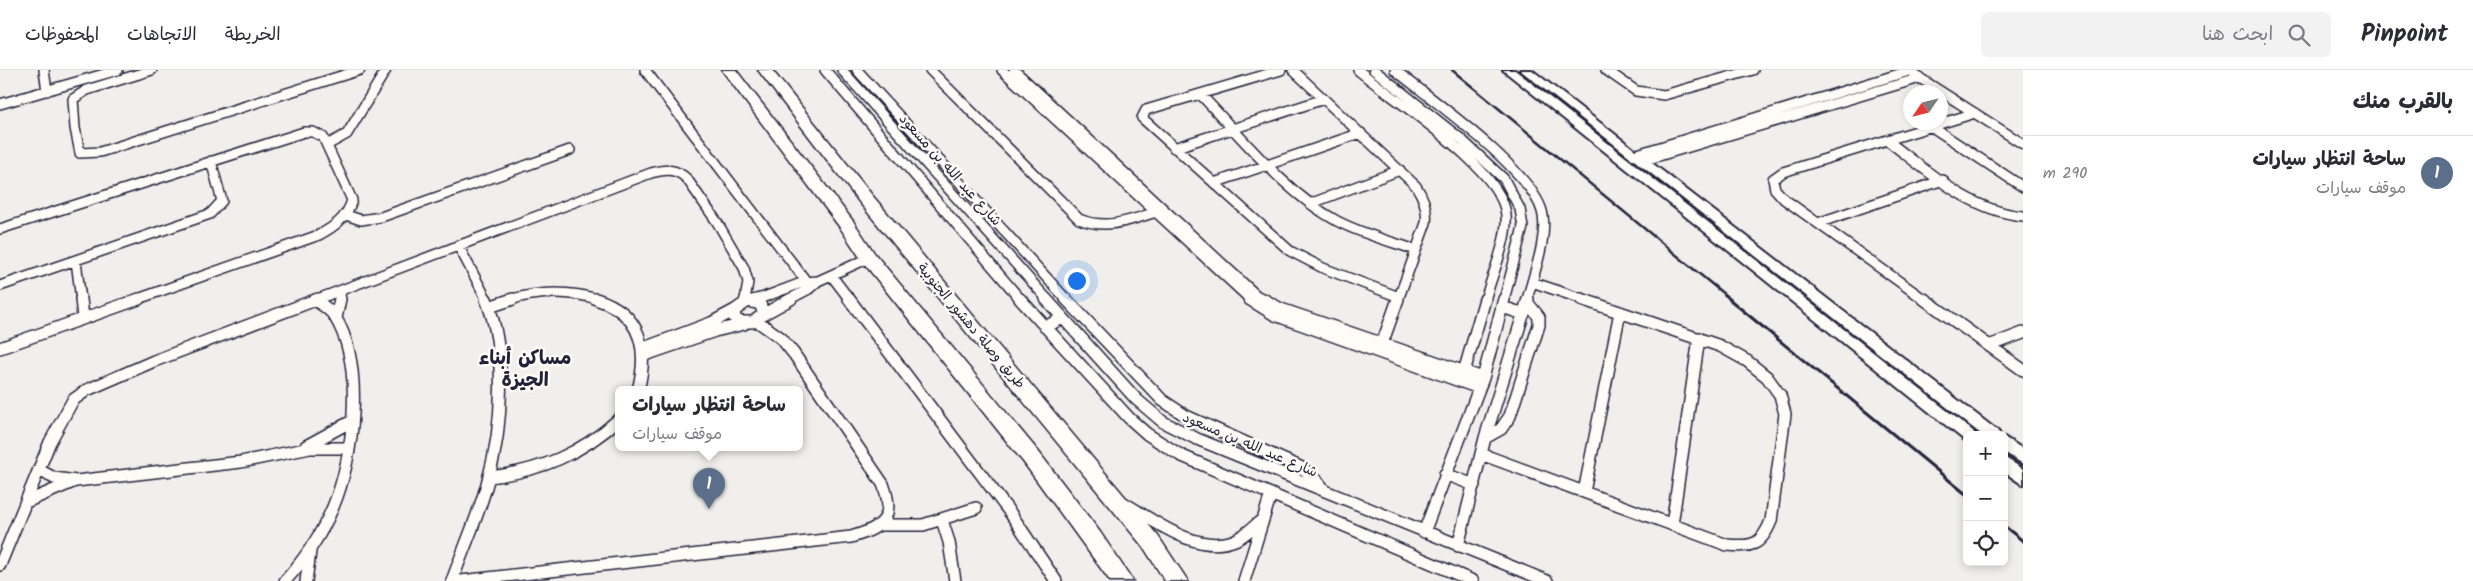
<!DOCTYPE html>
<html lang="ar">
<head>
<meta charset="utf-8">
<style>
	:root { --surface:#fff; --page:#f2f2f3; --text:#2b2b33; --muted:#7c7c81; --line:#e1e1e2; --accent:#1a73e8 }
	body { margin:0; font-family:Kalam,"Playpen Sans Arabic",sans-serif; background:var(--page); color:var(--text); direction:rtl }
	.controls { position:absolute; right:15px; bottom:15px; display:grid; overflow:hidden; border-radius:8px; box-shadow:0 2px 8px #0003 }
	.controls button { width:45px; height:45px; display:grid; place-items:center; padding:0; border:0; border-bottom:1px solid var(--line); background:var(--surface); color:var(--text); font:25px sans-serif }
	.compass { position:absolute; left:1903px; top:15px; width:45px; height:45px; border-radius:50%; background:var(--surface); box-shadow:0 2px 8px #0003; rotate:235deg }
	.you { position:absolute; left:1076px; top:210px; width:18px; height:18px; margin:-12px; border:4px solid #fff; border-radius:50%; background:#1a73e8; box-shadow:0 0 0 8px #1a73e833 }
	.badge { display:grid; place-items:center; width:32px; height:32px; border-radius:50%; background:var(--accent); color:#fff; font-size:16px; font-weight:700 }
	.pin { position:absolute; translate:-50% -41px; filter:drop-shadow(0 1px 2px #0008) }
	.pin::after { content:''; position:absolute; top:26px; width:18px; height:15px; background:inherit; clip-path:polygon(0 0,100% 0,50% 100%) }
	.popup { position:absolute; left:615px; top:316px; width:188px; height:65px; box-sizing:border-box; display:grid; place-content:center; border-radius:8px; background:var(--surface); filter:drop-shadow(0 1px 4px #0005); font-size:16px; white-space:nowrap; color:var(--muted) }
	.popup b { font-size:19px; color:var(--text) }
	.popup::after { content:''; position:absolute; left:50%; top:100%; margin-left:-10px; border:10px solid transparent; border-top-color:var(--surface) }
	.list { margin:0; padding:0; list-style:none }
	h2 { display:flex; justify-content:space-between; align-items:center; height:65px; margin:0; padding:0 20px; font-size:21px }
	h2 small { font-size:16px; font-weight:400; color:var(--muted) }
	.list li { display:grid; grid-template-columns:32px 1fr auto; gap:15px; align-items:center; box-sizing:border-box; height:75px; padding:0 20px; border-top:1px solid var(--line) }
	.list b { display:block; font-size:19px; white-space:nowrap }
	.list p { margin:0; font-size:16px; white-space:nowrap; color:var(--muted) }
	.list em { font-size:16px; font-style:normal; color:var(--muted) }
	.icon { flex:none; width:28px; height:28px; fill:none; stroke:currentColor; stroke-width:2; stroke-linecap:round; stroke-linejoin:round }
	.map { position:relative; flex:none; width:2023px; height:511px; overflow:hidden; direction:ltr }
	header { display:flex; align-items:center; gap:30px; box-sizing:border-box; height:70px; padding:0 25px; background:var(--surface); border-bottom:1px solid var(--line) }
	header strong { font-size:24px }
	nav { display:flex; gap:28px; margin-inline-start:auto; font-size:18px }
	.search { width:350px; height:45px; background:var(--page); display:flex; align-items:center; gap:12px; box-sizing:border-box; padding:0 18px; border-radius:8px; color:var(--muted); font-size:19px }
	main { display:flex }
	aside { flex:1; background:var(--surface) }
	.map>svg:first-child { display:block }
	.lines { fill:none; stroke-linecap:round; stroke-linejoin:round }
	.street-far1-casing { stroke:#22223b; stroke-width:12 }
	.street-casing { stroke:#22223b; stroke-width:14 }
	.secondary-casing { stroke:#22223b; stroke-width:4 }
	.highway-casing { stroke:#22223b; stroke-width:3 }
	.street-far1 { stroke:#fdfcf7; stroke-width:9 }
	.street { stroke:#fdfcf7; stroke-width:11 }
	.secondary { fill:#fdfcf7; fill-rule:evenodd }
	.highway { fill:#fdfcf7; fill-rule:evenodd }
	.rail-far1 { stroke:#22223b; stroke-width:2.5 }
	.rail { stroke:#22223b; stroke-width:3 }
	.labels { text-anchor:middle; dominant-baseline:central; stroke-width:5; stroke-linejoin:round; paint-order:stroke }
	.street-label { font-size:14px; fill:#22223b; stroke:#fdfcf7 }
	.district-label { font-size:19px; font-weight:bold; fill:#22223b; stroke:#fdfcf7 }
</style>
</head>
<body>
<header>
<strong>Pinpoint</strong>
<div class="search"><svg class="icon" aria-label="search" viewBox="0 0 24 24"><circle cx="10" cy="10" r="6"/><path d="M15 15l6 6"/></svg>ابحث هنا</div>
<nav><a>الخريطة</a><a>الاتجاهات</a><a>المحفوظات</a></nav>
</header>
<main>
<aside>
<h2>بالقرب منك<small></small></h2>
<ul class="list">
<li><span class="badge" style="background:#5c6f8a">1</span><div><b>ساحة انتظار سيارات</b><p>موقف سيارات</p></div><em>290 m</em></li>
</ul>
</aside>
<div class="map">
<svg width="2023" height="511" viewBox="0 0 2023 511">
	<rect width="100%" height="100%" fill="#f0efec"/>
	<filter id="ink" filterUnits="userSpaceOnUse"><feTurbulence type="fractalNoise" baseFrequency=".02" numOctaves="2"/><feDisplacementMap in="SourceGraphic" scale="10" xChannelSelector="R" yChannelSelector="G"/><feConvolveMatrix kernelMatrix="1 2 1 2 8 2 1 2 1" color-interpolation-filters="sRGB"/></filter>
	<g filter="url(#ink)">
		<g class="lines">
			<defs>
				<path id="street-far1" d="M44,0l3,21
					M152,0l-65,20 -14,9 2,29 5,25 20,-1 260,-82
					M645,0l161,211
					M825,0l196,230
					M842,0l206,230
					M857,0l210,230
					M930,0l149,149c27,11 50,2 77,-7
					M1002,0l249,230
					M1014,0l242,225 9,5
					M1281,0l-135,40 -4,8 148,133 33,17 76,29
					M1293,0l123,116c8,12 12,23 10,37l-28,77
					M1358,0c35,30 145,99 148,145 2,25 -14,60 -21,85
					M1374,0l87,69 43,40 16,30 3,18 -19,73
					M1395,0c36,29 135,99 147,141 7,24 -9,65 -15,89
					M1606,0l30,21 28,4 89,-25
					M1915,5l108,69
					M1200,24c41,42 85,99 137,127 25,13 52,20 79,29
					M0,34l118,-34
					M1932,57l91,60
					M1888,71c41,31 82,70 135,75
					M327,75l20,-11 39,-64
					M1174,78l150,-49
					M1634,85l275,-84
					M1642,91l278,-83
					M1214,113l147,-50
					M1312,133l88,-33
					M346,145l15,5 20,-3 189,-67
					M1818,153l125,-43
					M0,159l304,-97h9l10,5 29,63c-5,18 -18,27 -33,35l-184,65
					M458,175l29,55
					M76,191l5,39
					M831,205l19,25
					M1532,212l53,18
					M0,216l210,-72 12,-13 -11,-40
					M315,230l336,-127c14,-4 25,-5 36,6l30,43 27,46 4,14 -3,18
					M339,230l2,-9
					M509,230c31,-9 60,-10 91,0
					M756,230l48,-18 14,-1 51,-23
					M788,230l21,-11 9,-8
					M1925,230l-141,-101 -9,-10 -2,-10 10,-7 192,-59"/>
				<path id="street" d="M81,229l2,19
					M596,229c45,14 53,50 42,91
					M849,229l162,215 45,67
					M1020,229l109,119 18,16 33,21 293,126
					M1046,229l90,100 27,23 34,17 350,142
					M1066,229l96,101 24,16 116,52 14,11 9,12
					M1249,229l26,16 204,73
					M1263,229l18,10 202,69
					M1924,229l99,71
					M748,231l12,3 4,10 -11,8h-14l-5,-5 1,-7z
					M752,231l8,-2
					M745,232l1,-3
					M489,237l24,-8
					M1502,237l22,7
					M764,244l27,-15
					M336,248l4,-19
					M1045,257l18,-9
					M1382,274l16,-45
					M1989,276l34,-13
					M0,278l139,-49
					M644,278l67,-25 24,-13
					M645,285l70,-24 29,-7
					M1464,302l21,-73
					M1485,368l16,-9 9,-13 29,-91v-8l-12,-15
					M306,376l46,-25
					M1481,384l246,91c25,2 34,1 44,-24l14,-107 -5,-19 -13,-18 -20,-16 -27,-15 -139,-47
					M39,400l15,8 22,3 165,-19 69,-14h39
					M1445,404l29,11
					M489,407c51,-6 92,-23 130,-58
					M1584,422l36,-180
					M26,432l47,-20
					M1124,433c31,18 73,52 111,37 10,-4 19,-14 28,-21
					M942,450l7,22 6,39
					M881,455h42l53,-17
					M1672,455l27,-187
					M1424,462l59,-154 21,-79
					M1458,476l27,-108 43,-139
					M0,495l50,-123 23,-42 14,-10 67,-29 164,-62
					M285,511c20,-22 36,-46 48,-74 21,-49 32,-142 2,-190 -4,-7 -13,-12 -20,-17
					M306,511l4,-29
					M452,511c12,-34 27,-66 36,-101 15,-53 19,-130 -2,-181
					M461,511l390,-44c32,-9 45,-19 32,-53l-89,-130 -13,-16 -24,-17
					M1244,511l27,-87"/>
				<path id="secondary" d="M1503,0h12l458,361 2,4h-8v6l-4,-2z
					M1520,0h12l466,361 2,4h-18z
					M2004,367l19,12v15l-19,-12z
					M2004,387l19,12v16l-19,-13z"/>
				<path id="highway" d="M722,0h14l117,151 22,33 163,197 62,81 33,49h-23l-86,-118 -161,-201 -22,-33z
					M758,0h14l100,125 286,341 30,45h-23l-21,-33 -284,-345z"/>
			</defs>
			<use href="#street-far1" class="street-far1-casing"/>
			<use href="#street" class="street-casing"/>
			<use href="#secondary" class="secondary-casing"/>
			<use href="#highway" class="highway-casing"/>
			<use href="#street-far1" class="street-far1"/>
			<use href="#street" class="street"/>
			<use href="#secondary" class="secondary"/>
			<use href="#highway" class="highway"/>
			<path class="rail-far1" d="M1452,0l279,230"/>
			<path class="rail" d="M1729,229l238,196
				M2004,456l19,15"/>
		</g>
	</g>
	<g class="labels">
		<g class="street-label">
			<text transform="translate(950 100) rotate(48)">شارع عبد الله بن مسعود</text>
			<text transform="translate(971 256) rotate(50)">طريق وصلة دهشور الجنوبية</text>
			<text transform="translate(1250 375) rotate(23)">شارع عبد الله بن مسعود</text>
		</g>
		<g class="district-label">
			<text x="525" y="289">مساكن أبناء<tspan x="525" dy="22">الجيزة</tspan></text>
		</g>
	</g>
</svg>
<div class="controls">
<button>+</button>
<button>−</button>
<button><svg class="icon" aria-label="locate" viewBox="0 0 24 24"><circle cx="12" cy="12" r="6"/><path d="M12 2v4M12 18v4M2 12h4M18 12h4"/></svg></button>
</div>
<svg class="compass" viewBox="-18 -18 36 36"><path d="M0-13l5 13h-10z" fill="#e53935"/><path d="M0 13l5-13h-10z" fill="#7c7c81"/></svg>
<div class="you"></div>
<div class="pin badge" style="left:709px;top:439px;background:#5c6f8a">1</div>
<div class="popup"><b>ساحة انتظار سيارات</b>موقف سيارات</div>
</div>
</main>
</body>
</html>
